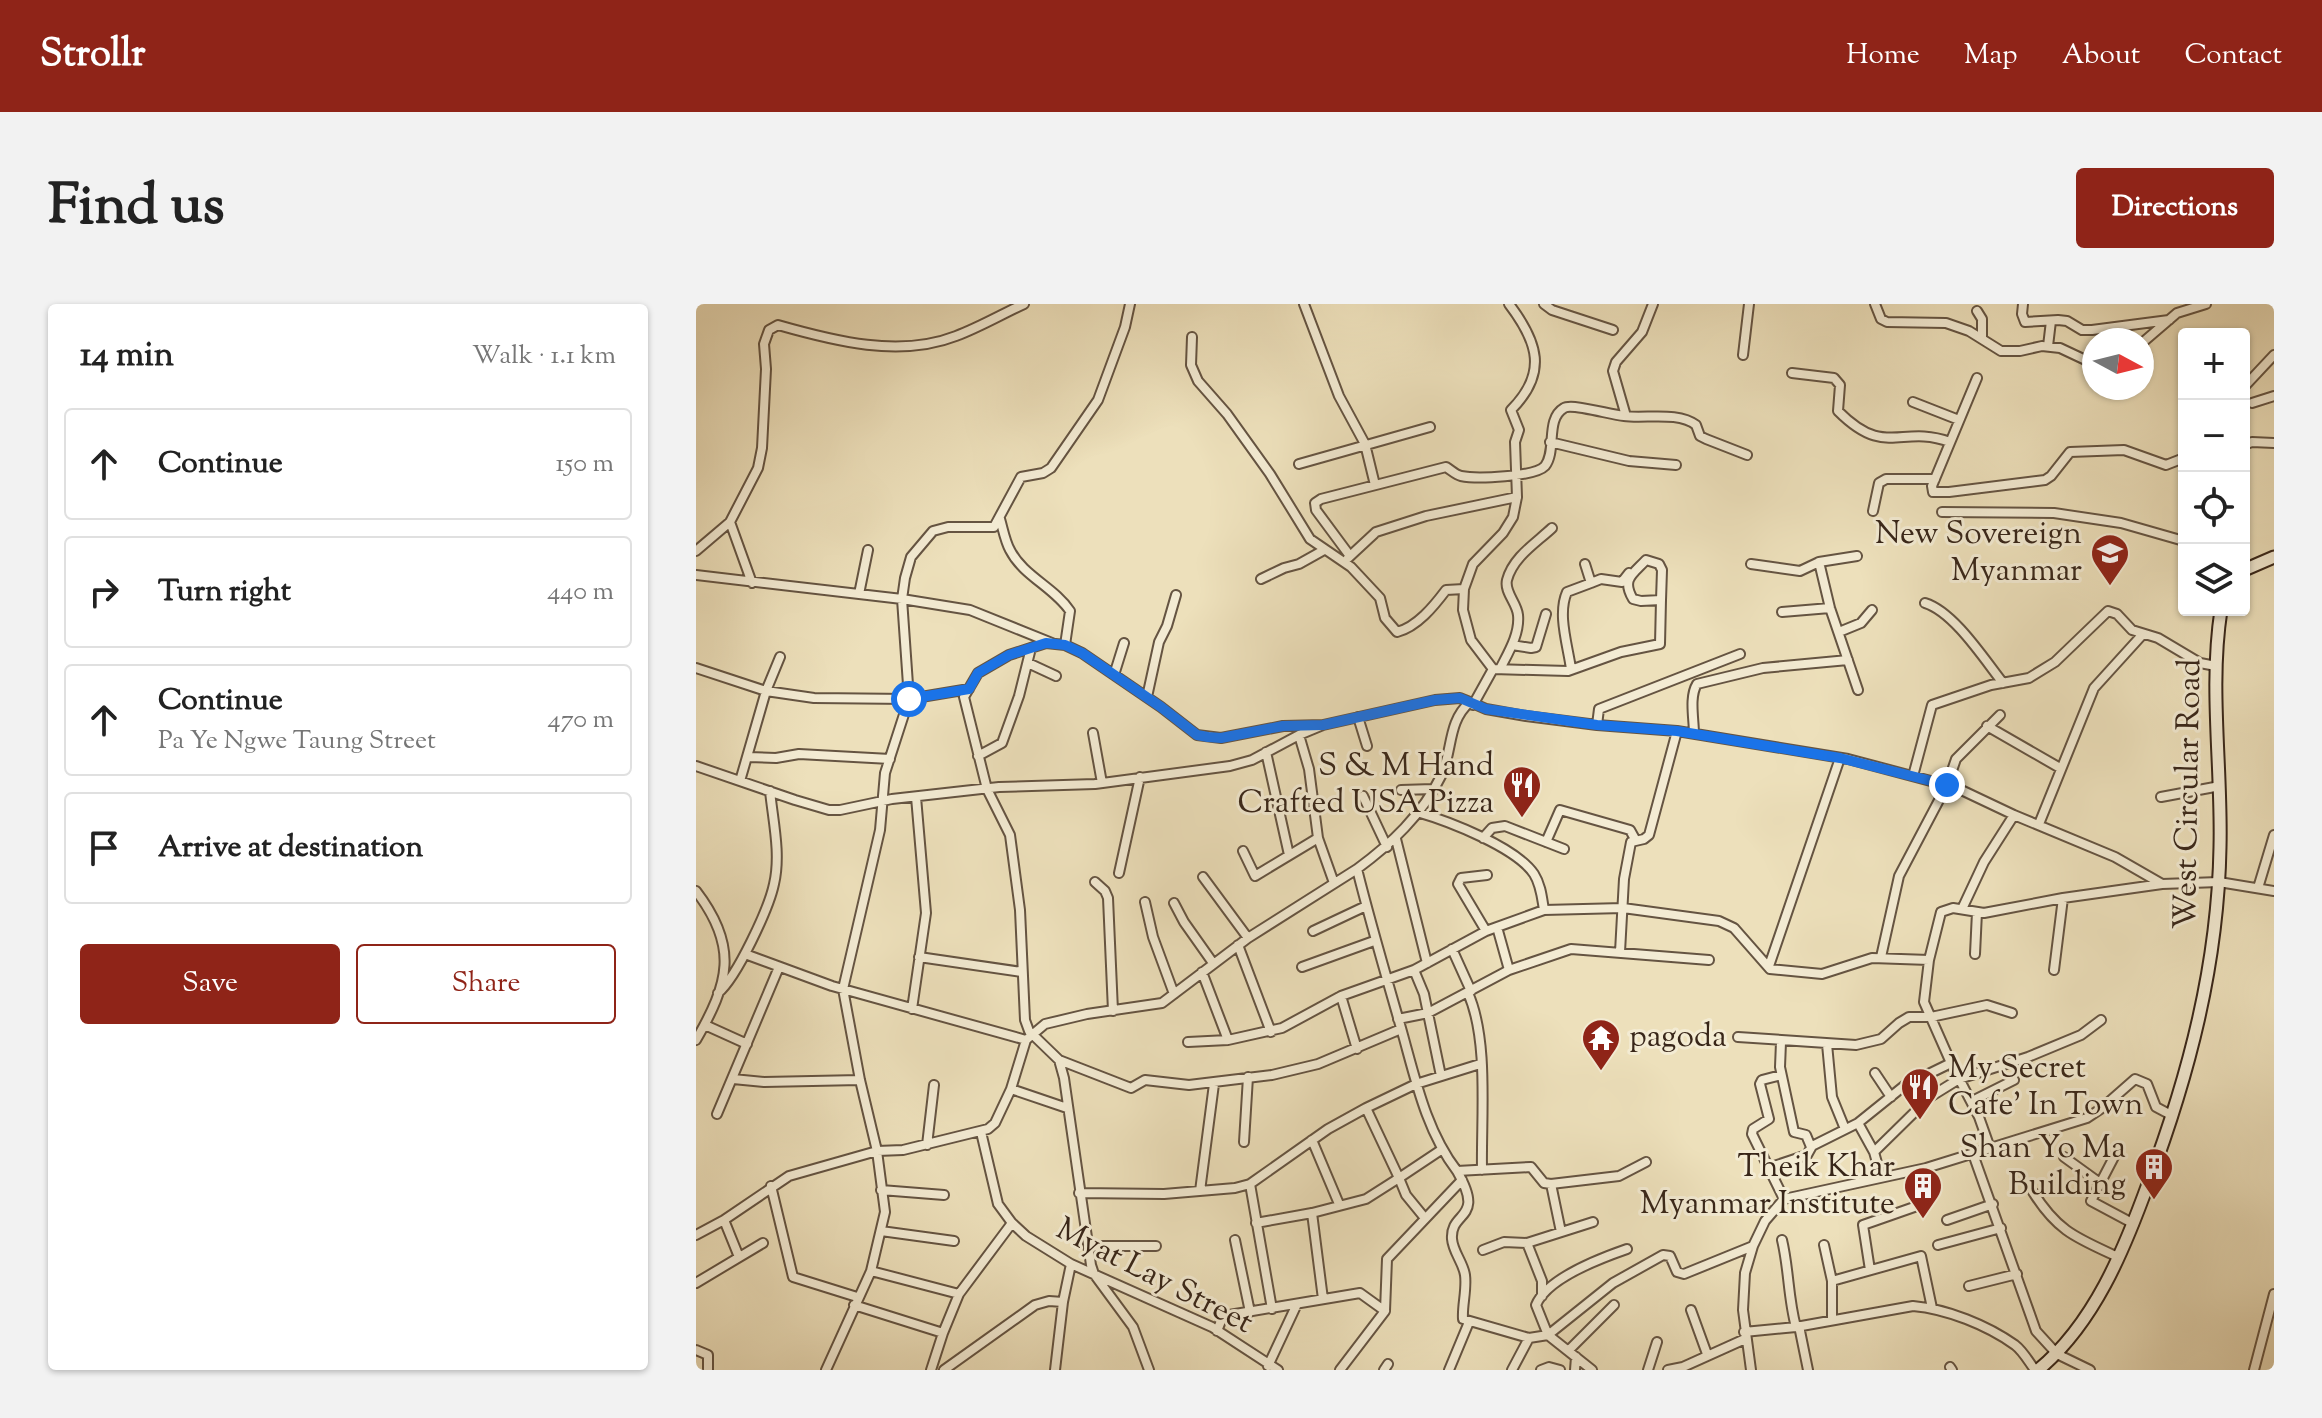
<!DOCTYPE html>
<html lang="en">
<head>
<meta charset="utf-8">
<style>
	:root { --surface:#fff; --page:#f2f2f2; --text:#222; --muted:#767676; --line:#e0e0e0; --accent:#8f2418 }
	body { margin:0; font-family:"Sorts Mill Goudy",serif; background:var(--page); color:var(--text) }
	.controls { position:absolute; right:24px; top:24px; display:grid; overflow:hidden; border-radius:8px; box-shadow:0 2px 6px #0004 }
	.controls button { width:72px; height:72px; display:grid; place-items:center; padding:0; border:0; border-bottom:2px solid var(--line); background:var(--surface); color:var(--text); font:40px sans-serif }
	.compass { position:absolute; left:1386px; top:24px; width:72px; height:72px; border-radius:50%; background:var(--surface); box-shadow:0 2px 6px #0004; rotate:97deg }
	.stop { position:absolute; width:24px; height:24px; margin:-18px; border:6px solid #1a73e8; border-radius:50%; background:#fff }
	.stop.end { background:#1a73e8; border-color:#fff; box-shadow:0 2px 8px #0008 }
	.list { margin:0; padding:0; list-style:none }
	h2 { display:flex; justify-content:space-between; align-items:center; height:104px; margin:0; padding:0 32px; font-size:34px }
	h2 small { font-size:26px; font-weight:400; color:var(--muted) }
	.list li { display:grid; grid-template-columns:52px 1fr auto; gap:24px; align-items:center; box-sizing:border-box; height:112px; margin:0 16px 16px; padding:0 16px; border:2px solid var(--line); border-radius:8px }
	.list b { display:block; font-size:30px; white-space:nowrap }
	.list p { margin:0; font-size:26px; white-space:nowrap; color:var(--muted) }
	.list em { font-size:26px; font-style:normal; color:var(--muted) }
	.actions { display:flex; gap:16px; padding:24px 32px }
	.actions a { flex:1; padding:18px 0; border:2px solid var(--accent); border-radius:8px; text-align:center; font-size:28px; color:var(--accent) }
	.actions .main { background:var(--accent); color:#fff }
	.icon { flex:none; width:44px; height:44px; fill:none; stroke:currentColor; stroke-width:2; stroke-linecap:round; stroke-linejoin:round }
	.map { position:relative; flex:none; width:1578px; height:1066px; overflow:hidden; border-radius:8px }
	header { display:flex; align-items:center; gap:48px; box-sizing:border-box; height:112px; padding:0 40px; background:var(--accent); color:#fff }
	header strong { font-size:38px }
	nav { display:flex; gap:44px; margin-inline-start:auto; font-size:28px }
	.intro { display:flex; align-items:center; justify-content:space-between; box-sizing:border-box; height:192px; padding:0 48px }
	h1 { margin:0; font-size:56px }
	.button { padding:20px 36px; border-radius:8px; background:var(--accent); color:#fff; font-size:28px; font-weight:700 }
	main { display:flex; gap:48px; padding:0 48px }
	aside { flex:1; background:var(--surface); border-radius:8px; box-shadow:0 2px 6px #0004 }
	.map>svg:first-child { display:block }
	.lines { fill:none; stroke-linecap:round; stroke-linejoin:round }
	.street-casing { stroke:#655442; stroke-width:12 }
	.secondary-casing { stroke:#382619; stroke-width:15 }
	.street { stroke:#f3ebd3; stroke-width:8 }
	.secondary { stroke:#f3ebd3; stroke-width:11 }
	.route { stroke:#1a73e8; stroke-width:10 }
	.labels { text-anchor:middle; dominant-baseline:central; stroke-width:6; stroke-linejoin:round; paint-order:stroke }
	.poi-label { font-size:32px; fill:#382619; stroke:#f3ebd3; text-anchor:end }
	.street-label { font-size:32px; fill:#382619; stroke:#f3ebd3 }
</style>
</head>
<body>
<header>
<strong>Strollr</strong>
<nav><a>Home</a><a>Map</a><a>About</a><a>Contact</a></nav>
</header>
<div class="intro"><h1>Find us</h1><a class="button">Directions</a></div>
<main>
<aside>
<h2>14 min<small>Walk · 1.1 km</small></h2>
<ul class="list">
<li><svg class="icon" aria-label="ahead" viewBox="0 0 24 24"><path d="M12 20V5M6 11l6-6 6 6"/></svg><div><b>Continue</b></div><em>150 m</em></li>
<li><svg class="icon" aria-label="right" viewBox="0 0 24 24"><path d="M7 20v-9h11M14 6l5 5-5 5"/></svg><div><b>Turn right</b></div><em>440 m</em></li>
<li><svg class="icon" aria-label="ahead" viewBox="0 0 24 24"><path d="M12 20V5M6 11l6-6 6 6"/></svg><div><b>Continue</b><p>Pa Ye Ngwe Taung Street</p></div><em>470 m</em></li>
<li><svg class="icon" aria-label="arrive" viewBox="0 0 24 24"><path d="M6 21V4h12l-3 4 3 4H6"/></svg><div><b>Arrive at destination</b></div></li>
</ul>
<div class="actions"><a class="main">Save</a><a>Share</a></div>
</aside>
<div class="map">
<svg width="1578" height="1066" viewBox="0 0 1578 1066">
	<rect width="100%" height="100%" fill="#ede0bb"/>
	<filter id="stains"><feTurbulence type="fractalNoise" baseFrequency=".0025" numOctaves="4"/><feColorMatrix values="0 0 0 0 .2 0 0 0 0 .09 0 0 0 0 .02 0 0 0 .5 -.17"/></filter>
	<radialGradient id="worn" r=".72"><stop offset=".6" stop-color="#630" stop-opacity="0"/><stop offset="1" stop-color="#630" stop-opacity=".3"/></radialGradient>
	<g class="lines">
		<defs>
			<path id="street" d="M608,0l35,92 26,48 10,41
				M848,0l8,6 61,20
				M1179,0l6,15 6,3 59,1 23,8 32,20h19l22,-5 18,2 34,16
				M1327,0l-1,10 3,8 33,-2 9,1 15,9h10l77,-10
				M1281,7l5,8v20
				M496,33l-1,28 7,16 29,33 43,60 40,65 41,28 29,31 5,20 12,14c20,-5 37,-26 49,-42l18,-1
				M1446,39l35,-30 29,-9
				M1352,42l3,-25
				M1047,51l6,-51
				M1096,69l42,5 6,7 -2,26c48,48 62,13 112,31
				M1281,74l-45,108 1,6h16l96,-12 6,-4 19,-24 54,-2 42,15 18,-7
				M1548,83l30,-32
				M1217,98l46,18
				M1556,99l22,-7
				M930,112l-13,-45 3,-9 26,-30 11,-28
				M854,138l79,19 47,4
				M1548,141l8,-3 22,1
				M603,160l131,-37
				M1177,207l6,-28 7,-4h49
				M1246,208l112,1 67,10 63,18
				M304,215c3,10 5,22 10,31 13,26 44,37 60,61l-5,34
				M34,218l22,61
				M0,247l34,-29 28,-54 4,-20 4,-79 -2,-25 5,-14 9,-5c56,16 122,33 178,11 24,-9 46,-22 68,-32
				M654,252l-34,-46 -1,-7 6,-4 125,-32c5,3 10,8 15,9 15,3 74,1 84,-10 12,-15 0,-47 19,-58 8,-5 47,7 60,8 21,3 54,-5 72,9l4,11 6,3 41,16
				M652,254l28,-26 50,-16 91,-19
				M1123,258l11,46 28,82
				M1055,260l49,7 19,-9 38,-6
				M0,271l206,24 68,11 82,33
				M565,275l23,-11 15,-4 25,-14
				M895,279l10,-4 21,3 7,-9
				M163,290l9,-44
				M1229,299c29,9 59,56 78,80
				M1086,308l48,-4
				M1143,328l22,-9 11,-13
				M816,341l19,3 5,-1 10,-33
				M332,359l28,13
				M0,364l70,23 48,7 95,1 60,-10
				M797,365l-22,-29 -8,-30 1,-21 9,-25 30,-31 10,-16 4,-20 -2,-55 4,-12 -8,-20c37,-37 27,-68 -2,-106
				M797,365l75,2 53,-19 39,-8 1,-44 -20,1 -8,-2c-12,-20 0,-25 13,-39l13,4 3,6 -1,30
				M804,365c8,-16 20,-35 18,-54 -1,-12 -14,-23 -11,-35 6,-23 29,-37 45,-52
				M875,365c-3,-23 -14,-55 -4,-77l24,-9 -6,-19
				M418,371l10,-32
				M451,393l12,-55 8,-16 9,-31
				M777,401l20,-36
				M662,413l9,29
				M901,421l2,-16 141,-55
				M1291,422l73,42
				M397,429l9,50
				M998,430c0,-15 -5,-37 3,-50l66,-16 85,-8
				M603,431l10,34 9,69 16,45
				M570,448l23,103
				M282,452l24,-13 17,-47 12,-48
				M52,453l28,1 23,-4 91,5
				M0,462l99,34 34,10h11l52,-11 107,-12 96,-3 135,-18 22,-6 47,-25 24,-10 112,-25 25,-2 10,4
				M1217,472l19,-71 59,-20 38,-7 26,-16 53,-51 9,3 15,16 26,8 42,25 16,3
				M44,477l26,-90 14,-34
				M705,486l32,-1
				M667,492l24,51
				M1465,493l59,-11
				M721,508c31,9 99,35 117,62 7,11 8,24 10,36
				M1343,520l55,-136 49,-54
				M787,534l9,-10 13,-2 59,23
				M700,535l31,124
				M850,538l14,-32 70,20 5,9
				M547,547l12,25 63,-38
				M423,569l21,-96
				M507,573l45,61
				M399,578l10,9 3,7 5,113
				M1562,584l16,-53
				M0,587c43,56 33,92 0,149
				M449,598l8,35 21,57
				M478,599l10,19 29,41
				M1266,605l22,-47 30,-47
				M801,623l12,43
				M617,627l53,-25
				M790,627l-28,-47 3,-6 26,-3
				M542,641l33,87
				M756,645l19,42
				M924,648l4,-73 7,-37 13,-3 5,-4 28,-104
				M49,650l87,32 194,54
				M1279,650l2,-42
				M223,653l103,15
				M1185,653l18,-81 48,-91 9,-26 44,-44
				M1073,662l71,-208
				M606,663l72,-26
				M718,666l10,24 17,82
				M1358,666l9,-72
				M506,668l26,68
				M22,689c19,-16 51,-85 56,-109 7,-30 -1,-63 -4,-93
				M772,689c21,47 13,124 14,177
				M645,692l16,53
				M216,705l14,-96 -10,-116
				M702,715l30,-6 81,-43 62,-21 138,11
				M9,721l42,19
				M1042,733l118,8 25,-6 18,-16 10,-6h22l56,-12 25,8
				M492,738l40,-2 54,-12 59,-32 73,-26 72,-39 58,-21 79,-2 96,13 15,7 36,41 52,5 50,-16 57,2
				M1085,738l-1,25 14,65 12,3 5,12
				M1131,740l5,53 13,32
				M363,756l72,28 14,-8 44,5 83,-10 46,-11 83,-35
				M1179,769l16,24
				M1085,771l-19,5 -2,4 9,35 -16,10 -1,5 32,65
				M37,775l31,3 96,-2
				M315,785l56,19
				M1276,797l42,-21
				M21,810l62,-147
				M1162,819l16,29
				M285,828l17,72 14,19 14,13 45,28 141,63 66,43
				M616,836l27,64
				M548,838l4,-65
				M231,841l7,-60
				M1294,844l-11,-31 -28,-54 -27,-61 5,-42 12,-48 12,-4 31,5 79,-15 99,-14
				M1277,850l63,177 21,23 33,16
				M1419,851l-24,46 43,23
				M1368,853l36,26
				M950,858l-27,14 -68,8 -7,-1 -13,-16 -74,4c-30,-39 -41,-89 -54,-136 -16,-56 -32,-110 -46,-166 34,-25 65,-54 84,-93 12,-25 6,-54 29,-74l16,7 40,7 71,9 80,6 171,28 109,29 57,27 101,42 47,27 57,-2 55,9
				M1072,864l39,-13 5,-9 46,-23 46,-37 47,-23
				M761,867c29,50 -7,39 -5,68 1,13 11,23 13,36 2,15 -3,30 -2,44l66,19 19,-3 65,-52 50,-28 7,1 7,16 7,2 69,-28
				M1185,873l-7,-25 56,-55 29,-18 69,-22 53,-22 20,-15
				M554,880l22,125
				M855,880l10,48
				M75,882l22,91 64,20
				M185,886l63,5
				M504,887l14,-107
				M1337,888c25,40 44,46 85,65
				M383,889l85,1 71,-6 15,-4 78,-55 38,-21 50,-24 64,-20
				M616,909l11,86
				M728,913l-18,-22 -7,-17 42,-28
				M28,916l15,37
				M1251,916l46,-16
				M560,919l56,-10 54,-14 33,-21 -33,-70
				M185,927l73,10
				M0,931l28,-15 65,-44 88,-25 26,-1 85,-21 7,-6 16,-34 15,-49 19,-16 42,-10 75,-11 86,-65 109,-69
				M539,936l15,72
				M1086,936c7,29 6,58 14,87
				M831,939l15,38v15
				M1128,941l8,36v38
				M1242,941l63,-17
				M392,942h68
				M787,946l21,-8 23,1 66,-21
				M1174,966l-7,-45 57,-20 6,-13v-24
				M175,967l88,23
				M1136,977l89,-25 11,52
				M0,979l67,-40
				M1273,982l48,-12
				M158,1001l89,28
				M995,1006l16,44
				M1103,1022l9,44
				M521,1027l6,-15 137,-23 25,18
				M1048,1028l52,-5 117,-21c34,3 74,19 102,39 8,6 14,17 20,25
				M0,1046l12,5v15
				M872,1047l46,-46
				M572,1062l29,-62
				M1254,1063l2,3
				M130,1066l45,-99 14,-59 -8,-61 -17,-71 -17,-91 37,-159 5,-57 24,-74 -7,-100 3,-21 6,-21 22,-26 15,-4h46l27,-50 22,-4 8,-5 47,-68 27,-73 5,-23
				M235,1066l12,-37 16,-39 53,-71
				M248,1066l91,-65 14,-4 14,1
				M359,1066l8,-68 8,-38
				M453,1066l-16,-43 -39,-53 -3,-9 -27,-187 -5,-18 -30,-29 -4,-11 -5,-110 -10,-75 -23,-46 -23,-92 14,-24 31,-18 37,-12 19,2 17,8 79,54 36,28 24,3 62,-12 40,-1
				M644,1066l45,-59 2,-52 75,-79
				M688,1066l4,-6
				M753,1066l20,-48
				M816,1066l17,-32
				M845,1066l8,-3 11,3
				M879,1066l1,-13
				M896,1066l-44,-35 -12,-30c11,-27 65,-47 91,-56
				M952,1066l9,-28
				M972,1066l15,-3 62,-28
				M1055,1066l-8,-60 2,-37 8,-27 12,-25 19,-22 142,-31 161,-50 15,-10 33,-29 12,5 9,23 17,9
				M1558,1066l20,-76"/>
			<path id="secondary" d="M1548,266l30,-13
				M1342,1066c56,-46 86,-120 110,-186 41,-109 70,-220 72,-337 2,-79 -11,-159 1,-237"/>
		</defs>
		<use href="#street" class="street-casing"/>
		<use href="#secondary" class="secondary-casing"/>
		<use href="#street" class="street"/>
		<use href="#secondary" class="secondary"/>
	</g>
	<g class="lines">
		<path class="route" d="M213,395l60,-10 9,-16 31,-18 37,-12 19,2 17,8 79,54 36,28 11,2 13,1 62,-12 40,-1 112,-25 25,-2 26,11 111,16 80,6 163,27 107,27"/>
	</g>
	<defs>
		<symbol id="school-pin" viewBox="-11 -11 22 30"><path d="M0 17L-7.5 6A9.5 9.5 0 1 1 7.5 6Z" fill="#8f2418" stroke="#f3ebd3"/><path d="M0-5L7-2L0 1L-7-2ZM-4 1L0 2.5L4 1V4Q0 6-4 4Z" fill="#fff"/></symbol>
		<symbol id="restaurant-pin" viewBox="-11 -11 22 30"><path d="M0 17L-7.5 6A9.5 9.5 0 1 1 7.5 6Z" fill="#8f2418" stroke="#f3ebd3"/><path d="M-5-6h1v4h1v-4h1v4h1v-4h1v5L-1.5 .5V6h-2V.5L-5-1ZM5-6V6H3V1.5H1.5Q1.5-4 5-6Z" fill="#fff"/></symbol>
		<symbol id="temple-pin" viewBox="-11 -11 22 30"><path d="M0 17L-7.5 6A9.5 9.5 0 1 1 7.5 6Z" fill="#8f2418" stroke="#f3ebd3"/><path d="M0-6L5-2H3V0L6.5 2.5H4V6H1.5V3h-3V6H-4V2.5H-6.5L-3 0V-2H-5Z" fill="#fff"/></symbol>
		<symbol id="building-pin" viewBox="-11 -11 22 30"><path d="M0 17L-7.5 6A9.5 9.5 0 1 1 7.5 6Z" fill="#8f2418" stroke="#f3ebd3"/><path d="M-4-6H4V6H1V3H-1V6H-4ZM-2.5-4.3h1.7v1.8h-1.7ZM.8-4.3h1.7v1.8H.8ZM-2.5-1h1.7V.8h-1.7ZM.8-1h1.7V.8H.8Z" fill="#fff"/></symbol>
	</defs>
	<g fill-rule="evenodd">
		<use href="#school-pin" x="1392" y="227" width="44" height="60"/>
		<use href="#restaurant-pin" x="804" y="459" width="44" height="60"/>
		<use href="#temple-pin" x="883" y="712" width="44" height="60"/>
		<use href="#restaurant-pin" x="1202" y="761" width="44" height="60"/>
		<use href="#building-pin" x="1436" y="841" width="44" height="60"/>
		<use href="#building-pin" x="1205" y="860" width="44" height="60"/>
	</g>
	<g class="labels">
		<g class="poi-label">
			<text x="1386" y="231">New Sovereign<tspan x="1386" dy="37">Myanmar</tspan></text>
			<text x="798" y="463">S &amp; M Hand<tspan x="798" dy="37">Crafted USA Pizza</tspan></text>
			<text x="933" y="734" text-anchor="start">pagoda</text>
			<text x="1252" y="765" text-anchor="start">My Secret<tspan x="1252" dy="37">Cafe' In Town</tspan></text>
			<text x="1430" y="845">Shan Yo Ma<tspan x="1430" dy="37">Building</tspan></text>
			<text x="1199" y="864">Theik Khar<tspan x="1199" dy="37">Myanmar Institute</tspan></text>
		</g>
		<g class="street-label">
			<text transform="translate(1493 490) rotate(-89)">West Circular Road</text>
			<text transform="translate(458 973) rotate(27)">Myat Lay Street</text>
		</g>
	</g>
	<rect width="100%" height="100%" filter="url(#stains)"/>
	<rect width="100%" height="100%" fill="url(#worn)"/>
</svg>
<div class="controls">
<button>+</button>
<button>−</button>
<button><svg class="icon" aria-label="locate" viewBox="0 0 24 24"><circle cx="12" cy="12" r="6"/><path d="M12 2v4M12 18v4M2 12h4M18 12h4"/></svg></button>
<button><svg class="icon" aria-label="layers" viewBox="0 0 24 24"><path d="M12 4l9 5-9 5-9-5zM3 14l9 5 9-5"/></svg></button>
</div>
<svg class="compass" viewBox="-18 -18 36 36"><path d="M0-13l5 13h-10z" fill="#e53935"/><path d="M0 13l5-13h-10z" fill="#767676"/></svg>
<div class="stop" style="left:213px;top:395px"></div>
<div class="stop end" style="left:1251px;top:481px"></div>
</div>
</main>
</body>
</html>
